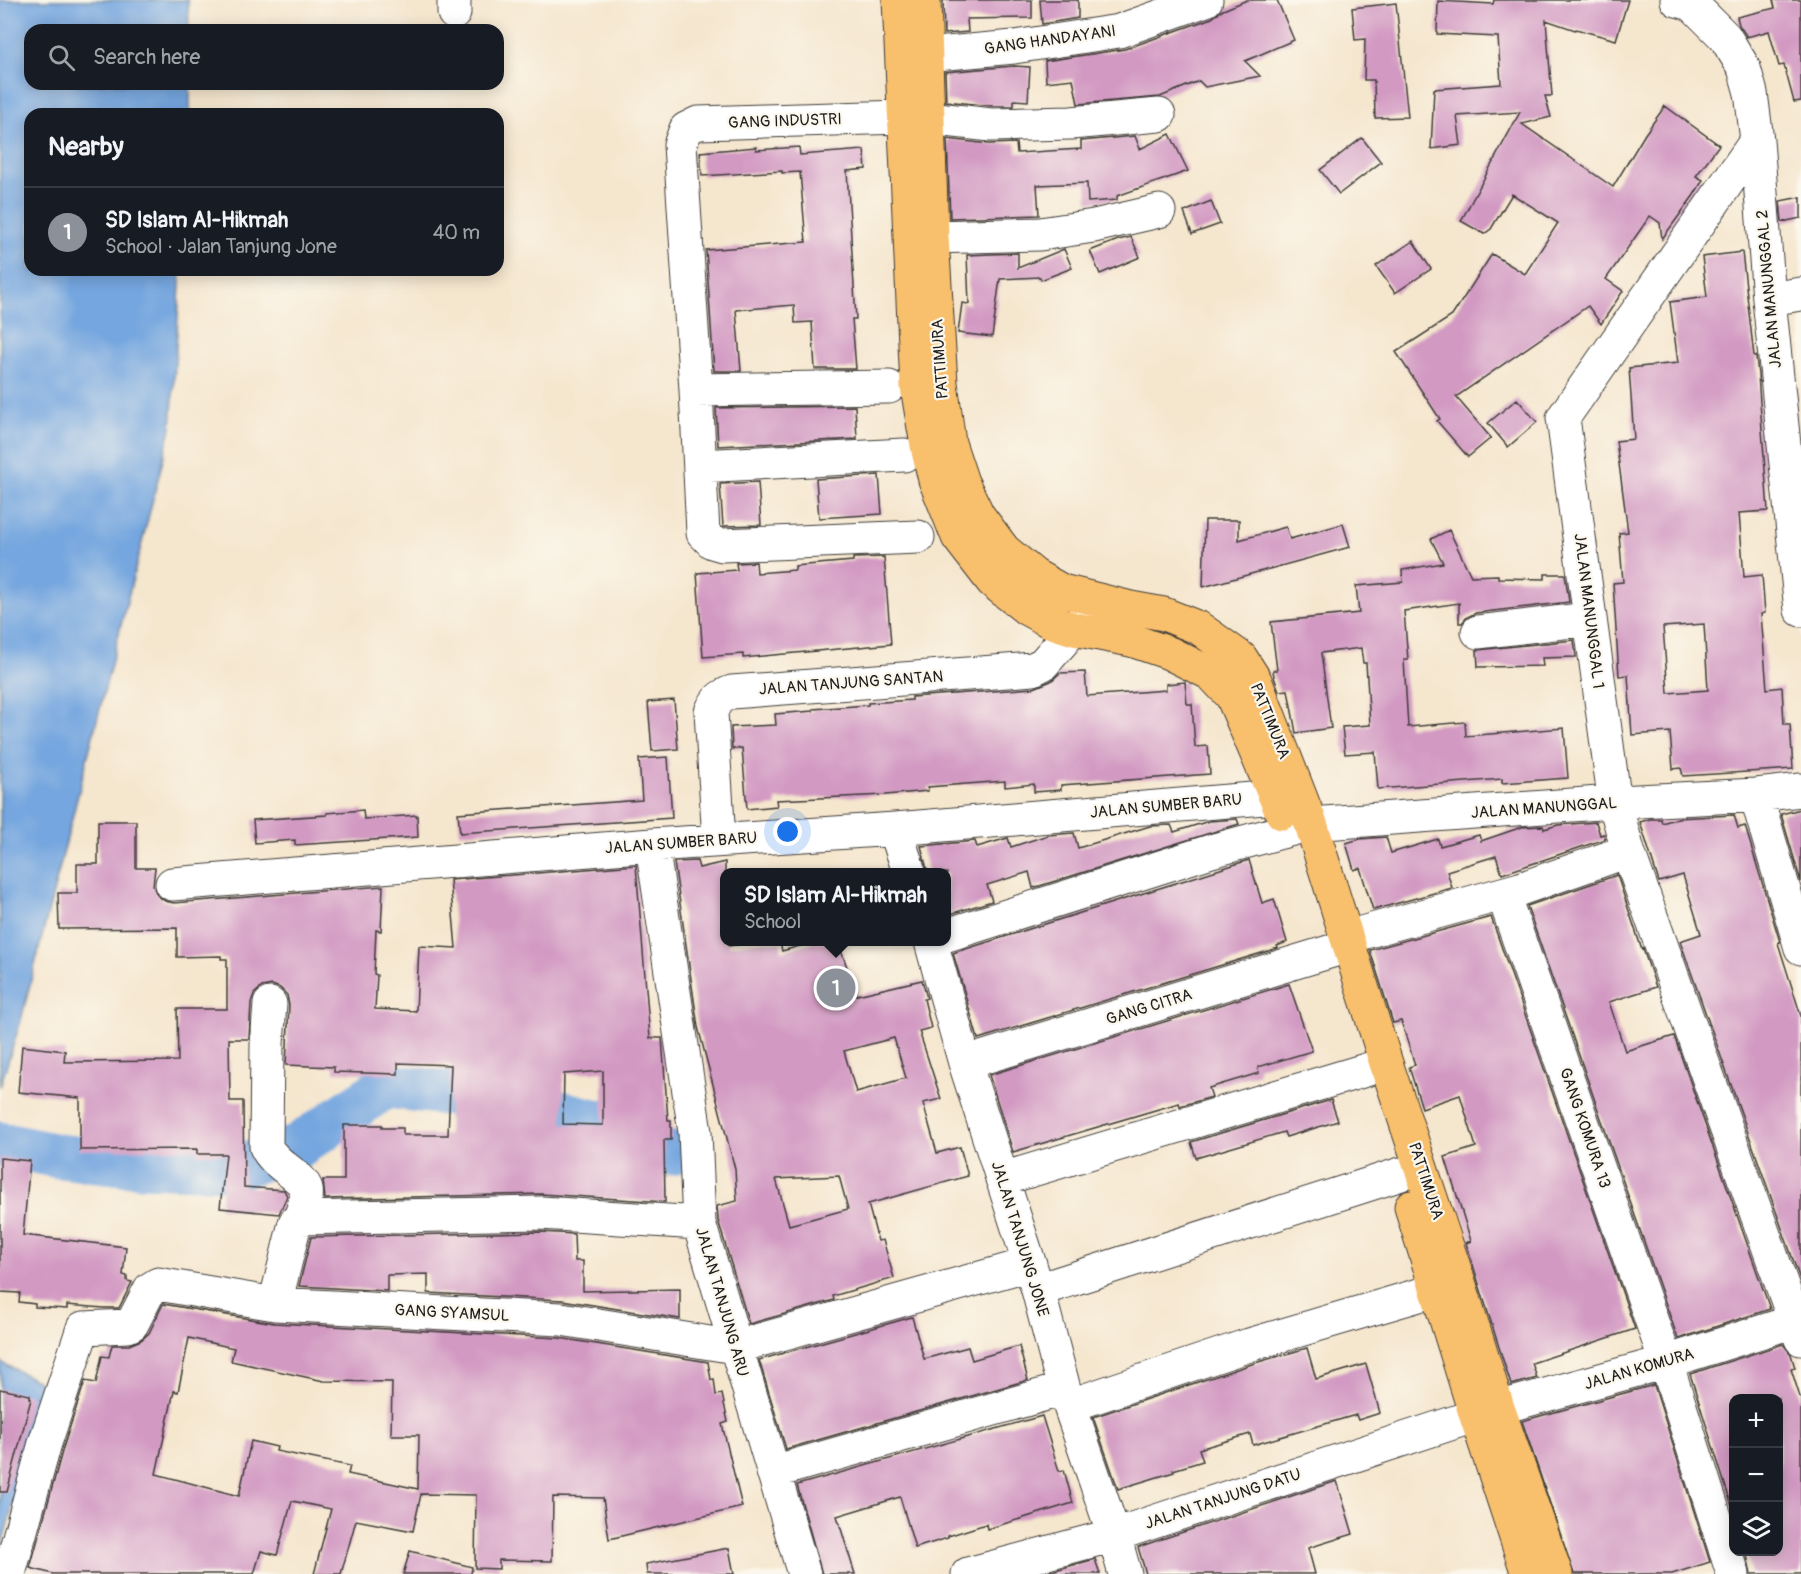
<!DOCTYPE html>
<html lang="en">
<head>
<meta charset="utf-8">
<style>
	:root { --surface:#171b24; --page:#20242c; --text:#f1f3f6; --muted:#9ea1a6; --line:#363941; --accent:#8c9099 }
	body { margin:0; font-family:Pangolin,sans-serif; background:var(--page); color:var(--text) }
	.controls { position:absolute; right:18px; bottom:18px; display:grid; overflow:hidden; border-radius:12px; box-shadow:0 3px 15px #0003 }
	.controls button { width:54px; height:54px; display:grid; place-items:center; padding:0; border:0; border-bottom:2px solid var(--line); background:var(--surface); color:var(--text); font:30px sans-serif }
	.you { position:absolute; left:788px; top:832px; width:21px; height:21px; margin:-15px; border:4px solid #fff; border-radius:50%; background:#1a73e8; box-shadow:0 0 0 9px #1a73e833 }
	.badge { display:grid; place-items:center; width:39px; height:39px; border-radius:50%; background:var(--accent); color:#fff; font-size:20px; font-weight:700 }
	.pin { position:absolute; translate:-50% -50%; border:3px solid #fff; box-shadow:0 2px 6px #0006 }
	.popup { position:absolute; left:720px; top:868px; width:231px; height:78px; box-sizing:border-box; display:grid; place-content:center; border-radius:12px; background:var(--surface); filter:drop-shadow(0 2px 4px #0005); font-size:20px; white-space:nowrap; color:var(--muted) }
	.popup b { font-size:22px; color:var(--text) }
	.popup::after { content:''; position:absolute; left:50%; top:100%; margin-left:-12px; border:12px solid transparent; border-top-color:var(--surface) }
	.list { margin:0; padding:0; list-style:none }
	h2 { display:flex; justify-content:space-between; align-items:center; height:78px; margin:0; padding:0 24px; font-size:26px }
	h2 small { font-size:20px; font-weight:400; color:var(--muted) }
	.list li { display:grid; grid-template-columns:39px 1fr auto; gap:18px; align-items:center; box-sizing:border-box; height:90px; padding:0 24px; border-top:2px solid var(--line) }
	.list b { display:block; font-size:22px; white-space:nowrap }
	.list p { margin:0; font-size:20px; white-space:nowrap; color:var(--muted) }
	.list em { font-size:20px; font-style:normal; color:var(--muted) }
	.icon { flex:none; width:33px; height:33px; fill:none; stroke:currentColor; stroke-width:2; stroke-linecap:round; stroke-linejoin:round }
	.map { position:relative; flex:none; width:1801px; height:1574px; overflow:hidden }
	.search { position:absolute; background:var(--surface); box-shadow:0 3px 15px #0003; left:24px; top:24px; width:480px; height:66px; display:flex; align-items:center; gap:15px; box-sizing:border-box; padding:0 21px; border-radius:18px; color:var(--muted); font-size:22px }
	.panel { position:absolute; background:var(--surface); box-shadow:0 3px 15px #0003; left:24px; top:108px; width:480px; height:168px; border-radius:18px }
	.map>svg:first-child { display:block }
	.water { fill:#74a6df; stroke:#48617e; stroke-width:1.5 }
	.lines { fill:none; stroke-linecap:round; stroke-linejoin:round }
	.river { stroke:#74a6df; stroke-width:45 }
	.building { fill:#d299c2; fill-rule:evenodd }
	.minor-casing { stroke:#3d3a37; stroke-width:35 }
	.major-casing { stroke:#3d3a37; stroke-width:35 }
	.minor { stroke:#fff; stroke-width:33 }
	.major { stroke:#f8bf6c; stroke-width:33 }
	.labels { text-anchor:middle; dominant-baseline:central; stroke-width:4.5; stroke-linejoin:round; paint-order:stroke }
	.street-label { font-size:16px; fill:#1c1c1c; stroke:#fbf7ec }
</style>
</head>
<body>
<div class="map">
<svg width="1801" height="1574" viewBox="0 0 1801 1574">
	<rect width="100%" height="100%" fill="#fbf7ec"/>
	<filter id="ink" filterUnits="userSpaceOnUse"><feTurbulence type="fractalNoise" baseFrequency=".0167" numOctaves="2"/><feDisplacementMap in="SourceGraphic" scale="12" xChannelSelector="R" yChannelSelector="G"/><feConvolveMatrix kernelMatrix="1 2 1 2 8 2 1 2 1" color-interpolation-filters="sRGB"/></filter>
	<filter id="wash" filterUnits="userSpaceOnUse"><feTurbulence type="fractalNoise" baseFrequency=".008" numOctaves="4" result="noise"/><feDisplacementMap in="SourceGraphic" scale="24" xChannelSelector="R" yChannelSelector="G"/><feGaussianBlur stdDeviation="1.35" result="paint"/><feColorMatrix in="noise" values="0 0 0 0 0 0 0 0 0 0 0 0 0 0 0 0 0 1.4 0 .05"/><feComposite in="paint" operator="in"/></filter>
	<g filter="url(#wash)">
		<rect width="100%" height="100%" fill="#f5e6ce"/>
		<path class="water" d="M0,0h188l1,30h-159v54h160v30h-160v156h151l-10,158 -150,592 -21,67z
			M0,1362l46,23 -46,167z"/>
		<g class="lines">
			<path class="river" d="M0,1144l58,12 81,9 95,3 61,-20 91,-62 126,15 103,25 16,21 41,6"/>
		</g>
		<g id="blocks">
			<path class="building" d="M943,0h89v18l-65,1 1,13 -24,2z
				M1040,0h38v18l-36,6z
				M1247,0h30l17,40 -49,21 15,15 -55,11 -6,-6 -39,16 -82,7 -5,-25 -27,3 -1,-21 80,-12 87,-31 9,-7z
				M1494,0h134l-12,40 -40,-11 -1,1 -29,-10 6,76h-7l6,21 -29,7 91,63 32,-53 20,-28 54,39 -23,31 7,4 -9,15 -32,44 -2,-16 -10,-7 -44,63 17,12 -22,33 -13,-18 -132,91 35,41 -23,19 -31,-36 3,-2 -44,-67 56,-36 40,-62 33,20 33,-51 -46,-29 -21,35 -7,5 -23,-13 59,-109 -63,4 4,29 -30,4 3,-60 67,-5 -3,-47 -61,-3 1,-33 55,3z
				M1773,0h28v101l-7,1 -10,-37 -5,1 -10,-35 -22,6 -8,-12 -2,-8 38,-9z
				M1396,3l12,114 -33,1 -1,-38h-10l1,-41 -10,1 -3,-32z
				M1014,66l16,1 -2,34 -14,-1v6h-22l-46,-5 -1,-29z
				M1170,134l18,37 -71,25v4l-29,2 -1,-19 -50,2 2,30 -89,3 -3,-79 42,5 27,-1 1,10 64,-4v-8l54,-5 5,13z
				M1362,138l19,24 -42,32 -19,-24z
				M756,147v3l43,-3 1,8 64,-5 2,19 -19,2 9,148h-4l4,50h-41l-3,-47 -17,1 -1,-18 -58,5 5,61h-27l-8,-121 100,-8 -6,-70 -18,1v-2l-80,5 -2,-24z
				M1801,197v21l-19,4 -2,-21z
				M1211,201l9,23 -28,10 -8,-22z
				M1131,237l9,20 -40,17 -10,-23 28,-11z
				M1413,241l18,28 -36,24 -19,-27z
				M1064,249l8,19 -31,12 -1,-3 -40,2 -8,58 -34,-4 4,-30 7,1 -2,-49 51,-2v15z
				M1742,252l12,104h2l2,19 10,136 -29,2 5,64 18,-2 3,38 -4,1 6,75 15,-2 2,37h6l3,45 -110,7 -2,-8 -8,1 -3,-37 -38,3 -4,-60 -9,1 -6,-93 10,-1 -4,-49 9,-1 -12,-91 18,-2 -5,-71 49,-5 -8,-61 37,-5 -5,-40zM1704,624l4,66 -40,3 -5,-66z
				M1517,399l20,23 -29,25 -20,-24z
				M855,406l2,33 -139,7 -2,-38z
				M879,475l3,39 -63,4 -3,-39z
				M758,482l3,43 -38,1 -3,-42z
				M1205,520h34v20l47,-13 4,12 53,-15 7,23 -147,40z
				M1449,530l22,46 27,-1v3l47,1v-5h20l4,28 -93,11 -9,4 -5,6h-3v-20l-55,8 4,49h-4l4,67 57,-5 1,14 98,-8 4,50 -66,5v-4l-124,10 -3,-37 -30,2 -3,-27 28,-2 -4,-62h-3l-2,-15 -40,5 10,75 -35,5 -8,-43 -9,1 -5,-14 -1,-7h4l-6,-48 88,-9 -3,-27 47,-4 -1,-12 41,-7 -12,-24z
				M884,557l7,87 -148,14v-4l-40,3 -6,-84 40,-3 -1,-7 20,-1 1,11 38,-3v-4l58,-5v-3z
				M1574,640l2,17 -34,1 1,8 -65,1 -1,-17z
				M1085,672l2,24 79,-6v-6l19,-2 2,22h5l3,43 13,-1 2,28 -149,11v5l-27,2v-8l-29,3v-6l-77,6v4l-42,4 -110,5 1,6 -30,3 -5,-61 -10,1 -1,-22 45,-2 -1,-11 38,-3v-2l55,-4v-2l44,-3v-3l122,-9 17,-7 9,-8z
				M674,700l4,49 -26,2 -4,-49z
				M668,757l4,61 -212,15 -2,-20 184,-13 -3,-41z
				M1801,809v73l-20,-68z
				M363,810l1,9 53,-4 1,22 -123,8v-5l-40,3 -2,-23 74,-5v-2z
				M1734,815l4,13 7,-2 35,116 -2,1 23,73v266l-121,-341 21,-7 -18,-59 -24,7 -19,-60 10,-3h11l1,4 16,-5z
				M1237,819l2,5 -206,64 -4,-16 -42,13 5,16 -45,14v-42h-19l-7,-27 54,-5 2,6 31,-9 3,9 37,-12 26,-2 4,15 72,-22 21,-1 3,7 35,-11z
				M98,821h38v47h19l-2,18 4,9 8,6 9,2 209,-17 -2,45 -5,-1 -2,44 3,1 -2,34 41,2 3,-65 37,2 -6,-68 186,-15 14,173h12l6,82h3v20h-7l1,62 -124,-8 -216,5 -2,-19h21v-55h38v3h21v7h45l3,-70 -53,-2v11l-64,-2v-5l-48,-2 3,-60 -2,-10 -7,-7 -8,-3 -10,2 -8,7 -3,9 -2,36h-20l1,62h13l1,86 40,3 3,6 -8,18 -59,-6 6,-54h-29v-5l-117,1v-52l-62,-6 4,-46 43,5 -1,11 114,-1 -1,-52h50v-50h-6v-3l-44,1v-29l-118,1 -1,-36h19v-29h21zM603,1071v54l-40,-1 1,-50z
				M1596,822l4,13 4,-1 1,5 -103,35 -6,-18 -49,15 5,17 -79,22 -13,-42 -6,2 -8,-27 14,-4 26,-2 5,16 47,-14 2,7 39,-11 2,6 41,-14 21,-1 1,3 14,-4z
				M1249,860l13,43 12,-4 13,43 -10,4 1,2 -300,91 -25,-86z
				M697,861l2,7 26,-6v80h3l1,4 26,-4h25l2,9 32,-9h24l19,53 65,-15 5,18 -3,1 7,29 -12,3 22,68 -18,4 14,50 23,-6 8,29 -100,28 10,37 5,-1 11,38 -61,18 1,4 -85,24 -31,-104 -1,-14 20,-5 -2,-32 -37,-142 -24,-165zM894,1038l12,40 -50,14 -12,-41zM839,1176l9,33 -59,16 -13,-46z
				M1617,875l25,75 1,-1 13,38 -47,15 16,49 49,-15 96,273 -92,30 -151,-433z
				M1491,917l144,412 -103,34 5,15 -26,7 -45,-142 5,-2 -26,-84 31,-10 -16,-52 -38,13 -13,-41 6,-2 -14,-44 -8,2 -23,-73z
				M1289,984l23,67 -54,16 1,6 -50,15 3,9 -32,9 -1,-3 -166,49 -24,-77z
				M1331,1100l7,21 -52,16 -2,-5 -88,26 -5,-16z
				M0,1158l30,3 -7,74 103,12 -3,28 4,1v5l5,1 -13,26h-15l-37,-3v4l-32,-2v-3l-16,-2 1,-9 -20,-1z
				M541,1232l33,2 1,27h8v30l97,-2v30l-118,-19 -134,-7v-19l-41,1v16l-88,-5 12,-49z
				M163,1304l111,19 285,15 149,24 3,18 3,-1 2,16 6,-1 6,28 -6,2 20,83 -133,32 -6,-41 -50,-1 -1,64 -53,-1v9l-24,-1 1,-73 -55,-1 -8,37 -57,-11 -15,54h-27l17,-65 -39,-8 -15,54 -16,-4 -7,23h-201l-23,-6 33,-120 22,-67 11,2 6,-27 7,1 3,-12h17l12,-5 8,-7zM189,1338l45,10 -3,13 93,20 68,1 -1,53h28l-1,54 -70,-15 2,-8 -74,-15 1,-4 -26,-6 -12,55 -83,-22 18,-83 4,1z
				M912,1317l12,42 44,-12 4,13 47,-14 9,34 -242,69 -27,-89z
				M1783,1344l8,10 4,14 -4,1 10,31v174h-50l-5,-23h33v-153h-45v115l-44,-139z
				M1307,1348l9,31 50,-15 14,49 -22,7 -2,-5 -103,30 -3,-11 -51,15 4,12 -30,9 1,2 -56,17 -25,-72 162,-54z
				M1654,1385l56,177 -38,12h-98l-52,-153z
				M0,1389l30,6v3l1,1 -24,93h-7z
				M1042,1416l17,55 5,-1 9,33 -86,26 -1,-5 -38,12v2l-33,10 -15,-51 -63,19 18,58h-33l-25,-89z
				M1337,1481l16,53 -45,14 7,26h-169l-8,-27z
				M729,1548l5,26h-87l-1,-10z
				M410,1551l62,16 -1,7h-68z
				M1095,1559l5,15h-59z"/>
		</g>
	</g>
	<g filter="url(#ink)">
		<use href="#blocks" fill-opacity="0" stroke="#3d3a37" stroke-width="1.5"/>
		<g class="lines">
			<defs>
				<path id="minor" d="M1677,0l15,4 33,33 19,31 7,25 6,47 12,159 32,311
					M454,13v-13
					M925,55l89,-8 105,-16 87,-31
					M904,117l-206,6 -12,6 -6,16 16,245 7,143 9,9 10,3 196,-8
					M928,118l63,7 80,-2 88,-8
					M1757,140l-194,278 52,386 13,47 173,488
					M932,237l108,-3 54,-8 65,-15
					M1769,299l32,-5
					M696,390l193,-3
					M700,466l204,-11
					M1478,632l111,-13
					M1756,795l45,153
					M895,829l14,43
					M719,840l-8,-128c5,-12 9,-16 21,-20l301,-23 10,-5 49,-56
					M652,845l43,287 4,91 105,351
					M172,884l480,-39 243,-16 381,-32 21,-6
					M1503,894l163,468 67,212
					M947,935l264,-84 100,-27 288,-21 157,-8 45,-5
					M1347,937l173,-48 108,-38
					M931,942l34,121 73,227 26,99 50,146 11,39
					M270,1004l-3,40 -1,103c9,19 37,29 40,42 2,9 -3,20 -6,29
					M965,1063l367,-112
					M1002,1179l367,-110
					M1038,1290l363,-116
					M275,1304l20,-81 5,-5 241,-5 158,10
					M1071,1405l178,-60 187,-55
					M773,1472l291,-83
					M9,1574l36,-131 38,-115 45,-2 4,-2 18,-35 8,-5 117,20 286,15 174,28 295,-83
					M968,1574l146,-39 384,-127 168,-46 135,-43"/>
				<path id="major" d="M899,0l18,387 11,64 7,29 23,57 34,44 35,28 22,12 25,8 57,11 38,13 42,21 21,22 50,117
					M924,0l8,237 9,146 8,60 13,39 16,33 26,35 30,25 28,16 69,17 33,6 35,14 42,30 14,22 56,144 75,239 73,219 39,126 58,166
					M1411,1207l65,209 52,158"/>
			</defs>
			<use href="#minor" class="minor-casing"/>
			<use href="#major" class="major-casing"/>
			<use href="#minor" class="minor"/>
			<use href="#major" class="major"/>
		</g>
	</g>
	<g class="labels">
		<g class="street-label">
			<text transform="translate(1050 40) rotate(-8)">GANG HANDAYANI</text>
			<text transform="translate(785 121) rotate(-2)">GANG INDUSTRI</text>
			<text transform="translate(1769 289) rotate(-95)">JALAN MANUNGGAL 2</text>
			<text transform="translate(940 359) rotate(-94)">PATTIMURA</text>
			<text transform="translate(1589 611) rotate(83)">JALAN MANUNGGAL 1</text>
			<text transform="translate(851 683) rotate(-4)">JALAN TANJUNG SANTAN</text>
			<text transform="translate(1270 721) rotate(68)">PATTIMURA</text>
			<text transform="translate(1166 806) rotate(-5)">JALAN SUMBER BARU</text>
			<text transform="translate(1544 808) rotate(-4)">JALAN MANUNGGAL</text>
			<text transform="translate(681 843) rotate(-4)">JALAN SUMBER BARU</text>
			<text transform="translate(1149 1007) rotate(-17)">GANG CITRA</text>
			<text transform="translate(1585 1128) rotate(71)">GANG KOMURA 13</text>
			<text transform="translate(1426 1181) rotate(72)">PATTIMURA</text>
			<text transform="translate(1020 1239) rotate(73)">JALAN TANJUNG JONE</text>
			<text transform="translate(722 1302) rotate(74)">JALAN TANJUNG ARU</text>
			<text transform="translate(452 1313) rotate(3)">GANG SYAMSUL</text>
			<text transform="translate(1639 1369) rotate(-16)">JALAN KOMURA</text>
			<text transform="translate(1223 1499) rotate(-18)">JALAN TANJUNG DATU</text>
		</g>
	</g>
</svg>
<div class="controls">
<button>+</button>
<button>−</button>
<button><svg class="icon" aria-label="layers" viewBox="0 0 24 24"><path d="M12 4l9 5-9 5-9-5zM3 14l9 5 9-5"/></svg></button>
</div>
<div class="you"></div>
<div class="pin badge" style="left:836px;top:988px">1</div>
<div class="popup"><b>SD Islam Al-Hikmah</b>School</div>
<div class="search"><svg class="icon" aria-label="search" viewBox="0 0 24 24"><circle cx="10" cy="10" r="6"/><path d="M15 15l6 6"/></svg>Search here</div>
<section class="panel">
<h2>Nearby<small></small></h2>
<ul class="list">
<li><span class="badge">1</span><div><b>SD Islam Al-Hikmah</b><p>School · Jalan Tanjung Jone</p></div><em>40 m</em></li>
</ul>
</section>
</div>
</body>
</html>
